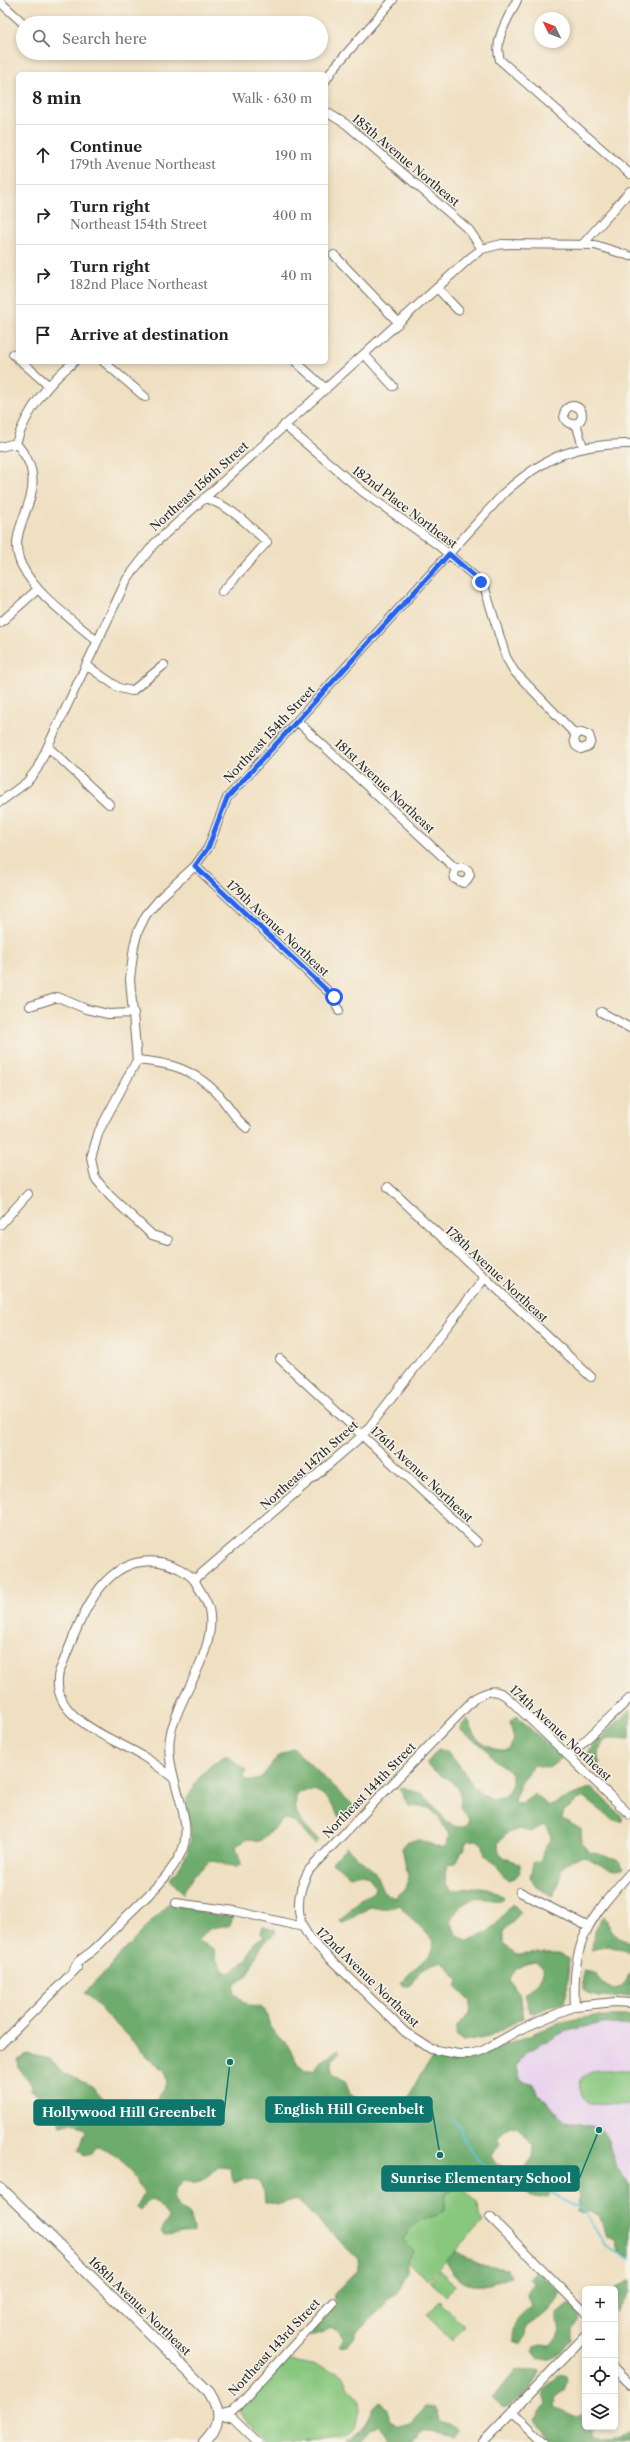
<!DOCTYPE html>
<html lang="en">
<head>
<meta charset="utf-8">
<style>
	:root { --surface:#fff; --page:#f6f6f6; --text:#222; --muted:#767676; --line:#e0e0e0 }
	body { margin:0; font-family:"Libre Caslon Text",serif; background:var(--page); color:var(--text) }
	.controls { position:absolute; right:12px; bottom:12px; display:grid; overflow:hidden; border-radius:6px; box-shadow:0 2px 6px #0003 }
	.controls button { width:36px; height:36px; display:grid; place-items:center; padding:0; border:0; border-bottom:1px solid var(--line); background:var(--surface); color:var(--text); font:20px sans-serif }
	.compass { position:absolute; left:534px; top:12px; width:36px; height:36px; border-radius:50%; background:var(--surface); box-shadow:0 2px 6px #0003; rotate:313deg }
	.stop { position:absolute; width:12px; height:12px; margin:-9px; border:3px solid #2563eb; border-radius:50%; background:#fff }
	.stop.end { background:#2563eb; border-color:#fff; box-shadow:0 1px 4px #0008 }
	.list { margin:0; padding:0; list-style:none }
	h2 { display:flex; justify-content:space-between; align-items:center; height:52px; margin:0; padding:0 16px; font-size:17px }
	h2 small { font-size:13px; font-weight:400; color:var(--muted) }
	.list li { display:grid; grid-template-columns:26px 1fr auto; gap:12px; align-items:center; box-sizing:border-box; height:60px; padding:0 16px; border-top:1px solid var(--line) }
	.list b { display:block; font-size:15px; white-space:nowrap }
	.list p { margin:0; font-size:13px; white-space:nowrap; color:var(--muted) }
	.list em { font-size:13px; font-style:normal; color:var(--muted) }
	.icon { flex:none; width:22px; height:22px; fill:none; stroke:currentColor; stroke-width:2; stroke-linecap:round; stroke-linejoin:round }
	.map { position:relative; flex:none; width:630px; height:2442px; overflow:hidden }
	.search { position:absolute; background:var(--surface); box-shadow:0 2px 6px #0003; left:16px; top:16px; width:312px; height:44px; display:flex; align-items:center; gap:10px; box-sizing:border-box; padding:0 14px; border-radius:22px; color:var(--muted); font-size:15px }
	.panel { position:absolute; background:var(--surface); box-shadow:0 2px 6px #0003; left:16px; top:72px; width:312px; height:292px; border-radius:6px }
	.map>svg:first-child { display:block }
	.built { fill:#e8d2ee }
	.green { fill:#88c77e; stroke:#5a7954 }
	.forest { fill:#6eac6d; stroke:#4c6c4c }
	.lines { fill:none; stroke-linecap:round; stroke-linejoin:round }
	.stream { stroke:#58c3d4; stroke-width:2 }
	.minor-casing { stroke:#706a60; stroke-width:10 }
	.tertiary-casing { stroke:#706a60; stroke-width:12 }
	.minor { stroke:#fff; stroke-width:8 }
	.tertiary { stroke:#fff; stroke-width:10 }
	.route { stroke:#2563eb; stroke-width:5 }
	.labels { text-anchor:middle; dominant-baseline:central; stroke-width:3; stroke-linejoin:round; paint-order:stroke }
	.street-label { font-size:12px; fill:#2b2b2b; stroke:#f7f3e8 }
	.leader { fill:none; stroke:#0f766e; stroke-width:1.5 }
	.callout-dot { fill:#0f766e; stroke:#f7f3e8; stroke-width:1.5 }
	.callout { fill:#0f766e; stroke:#0f766e; stroke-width:1.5 }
	.callout-label { font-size:13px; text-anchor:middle; font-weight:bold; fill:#fff }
</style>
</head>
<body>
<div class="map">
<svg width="630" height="2442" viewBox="0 0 630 2442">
	<rect width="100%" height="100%" fill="#f7f3e8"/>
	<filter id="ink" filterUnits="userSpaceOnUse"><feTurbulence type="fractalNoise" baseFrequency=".025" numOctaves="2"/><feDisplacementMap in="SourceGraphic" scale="8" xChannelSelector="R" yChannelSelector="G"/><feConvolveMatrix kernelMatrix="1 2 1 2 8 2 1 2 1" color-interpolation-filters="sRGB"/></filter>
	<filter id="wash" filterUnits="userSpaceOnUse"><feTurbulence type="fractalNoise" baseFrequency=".012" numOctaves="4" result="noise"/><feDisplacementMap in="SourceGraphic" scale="16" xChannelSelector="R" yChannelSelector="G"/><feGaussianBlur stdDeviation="0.9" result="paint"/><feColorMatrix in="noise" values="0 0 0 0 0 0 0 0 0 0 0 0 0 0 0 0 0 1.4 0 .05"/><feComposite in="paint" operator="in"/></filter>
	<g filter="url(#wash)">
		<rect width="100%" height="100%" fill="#f0e0c2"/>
		<path class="built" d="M613,2015l17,3v174l-111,-107 -17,-33 72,-31z"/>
		<path class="green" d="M603,2071h27v34l-40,-1c-11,-6 -16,-26 0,-31 4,-2 9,-2 13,-2z
			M459,2184l19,19 1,13 4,6 -55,58c-6,-6 -16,-12 -21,-20 -9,-14 0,-35 15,-41 11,-5 9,1 23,-9l1,-16z
			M440,2270l16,15 -11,11 -15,-15z
			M439,2301l25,25 -12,14 -26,-25z
			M283,2360c13,1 49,8 59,16 3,3 4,8 6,11 9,11 16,10 11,28 -2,8 -4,16 -11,21 -14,6 -61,6 -79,6l-28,-27 -2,-6z"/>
		<path class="forest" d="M630,1709v30h-22c-8,7 -13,14 -8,25l-4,2 -7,-7 -1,-8z
			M517,1716l45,42 -13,10 -14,-3c-7,4 -20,28 -21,37l7,2 14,-10 13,12 43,-19 29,27 2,4 -2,4 -8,-3 -29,-22 -19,14 -2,8 19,10 1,14 8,9 27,7 7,9c-12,7 -29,-7 -40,-12l-13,4 -10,9 -1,12 -8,15 -15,-9 -7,-9 3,-15 8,-3 2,-9 8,-12 -1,-7 -6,-7 -14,7 -11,-3 -13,5 -8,9 1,9 6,6 15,6v8l-5,6 -7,2c-9,-9 -12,-18 -23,-25l-2,-10 -6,-5 -10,1 -10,21 -9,3 -3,7 1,12 7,7c19,-4 34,-9 50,7l-2,3c-28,-4 -36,-6 -51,21l7,12 11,8 21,-11 24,-27 8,8 -18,20v11l14,12c15,-1 38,-6 52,4l-2,34 -3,8 -29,12 -5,-1 -5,-18c6,-9 20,-14 18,-27l-7,-5c-14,2 -21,5 -26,18l9,13 5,24 -35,19 -26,5 -7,-5 1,-10 12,-12 1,-13 -14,-14 2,-7 -7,-10 -9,-8c-17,2 -24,10 -32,24h-7l-3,-3 31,-30 3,-12 -36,-37c-9,6 -17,5 -28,3l-28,17 -2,-3 20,-22 13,-6 2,-6 -5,-10 -8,-4 -12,3 -18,-14 14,-15 29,25 8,19 11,7 12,-9 2,-13 -6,-28 6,-7 13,-1 19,8 6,-2 3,-11 -10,-17 -10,-10 -20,-2 -10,-17 3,-2c13,3 25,10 34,21 10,12 12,20 29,19l4,-8 -9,-12c4,-30 -18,-27 -34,-43l12,-14 9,1 20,24 5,10 10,10 10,5 13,-3 7,-13v-11l-16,-12 -11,-13 -26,-19 8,-10c4,4 2,7 5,12 7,13 23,22 37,18l5,-9 -4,-18z
			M293,1748l61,58 -13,13c-12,-18 -20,-37 -44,-25 -6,24 7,30 22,46l-4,4 -20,-21 -11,-4 -24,22 -13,-3 -11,8 5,18 -6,4 -24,-8 -18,16 -10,18 -13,-15c12,-15 24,-32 20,-53 -1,-6 -6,-16 -4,-21 4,-20 22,-41 40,-49l21,14 -3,5 2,6c18,1 20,-12 31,-23 4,-4 11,-6 16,-10z
			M169,1903l44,12 20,2 -3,9c-13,0 -26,2 -32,15l16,8 2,10 8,12 6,2 17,-14 7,-16 10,-7 -3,-4 2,-6 12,3v4l-13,12 -16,32 -11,7 -1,8 15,14 12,1 6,8 3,13 17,16 12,22 8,5h8l4,-9 19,-13 2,3 -8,8 1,13 12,8 5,13 37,27 14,-10 19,-36 12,-17h45l64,-28 25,-9 28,-5h36v10l-29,-3 -37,9 -39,21 -9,13 5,15 14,4 3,8 27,28 34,7 9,9 9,31 13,17v72l-12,-6 -3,-11 -9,-3 -6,-20 -11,-6 -7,3 -6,-2 4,-17 -18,-23 -6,-2 -6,3 2,17 -5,7c-18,4 -27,-8 -26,-25l11,-15 1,-11 -15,-18 -7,-2 -6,3 -7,9 2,6 -8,11 5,9 19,9v6l-7,7 -8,1 -5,-9c-19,-1 -34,5 -50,15l-1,17c-16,12 -32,7 -41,29l10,12 -7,9v12l-11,22 -8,4 -8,12 -24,22 -2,7 -7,8 -8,1 5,-9 -5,-8 -9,-4 -6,5 -15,5 26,-32 -2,-10 26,-26 -1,-10 -62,-60 -19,6 -12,-3 -1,-11 -6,-10 -14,-2 -10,4 -4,-15 -12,-1c-10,11 -18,18 -34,14l-9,9 -2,8 6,9 10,7 5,19c-11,-2 -19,3 -30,3l-3,-5 8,-13 -10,-13 -9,-5 -10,10 -3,-3 7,-13c-11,-18 -25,-45 -48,-47l-5,7 -7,2 -5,-5 7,-21 -13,-8 -12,3 -3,-5 5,-10 -5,-14 -19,-1 -9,-5 1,-6 -12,-16 -1,-8 9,-6 23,5 16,15 26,12 14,15 10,17h16l7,-16 16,-1 12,-17 -2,-10 -80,-81z
			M604,1916c8,13 9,22 26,26v10l-22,-6 -16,4 2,-19z
			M583,1971l12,2c11,19 26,23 35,0v23c-17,1 -33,5 -47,-6z
			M456,2251c14,13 33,16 51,18l3,8c-29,11 -48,16 -64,-16z
			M537,2269l23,23c-6,16 -21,26 -34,35l-1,8 -6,9 -7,-3c0,-16 5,-26 20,-34l-5,-13 7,-11 -4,-4z
			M630,2280v12l-15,21v-24z
			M569,2303l9,8 2,10 -8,9v11c-10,12 -17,18 -34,18l-5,-7 1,-5 7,-2 9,1 8,-7 3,-9 -4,-8v-9z
			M516,2369c9,3 16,0 24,3 -4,14 -23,33 -37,37l-11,-10z
			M558,2374l8,2 1,6 -3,9 -8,5 -2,11 23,10 8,-4v14h7v9c15,5 24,5 38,-3v9h-79l-17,-21 12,-17 -3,-11z
			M380,2401l8,8 1,11 9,6 12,-3 15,-16 10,2 5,12 10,3 8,7 -5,7 -19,-8 -11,1 -8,11h-24l-13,-17 -7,3 -13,14h-13c10,-6 21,-14 25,-25 3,-7 4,-11 10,-16z"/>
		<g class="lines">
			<path class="stream" d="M453,2120l8,7 1,9 16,24 34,20
				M523,2184l12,5 13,2 35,19 22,35 25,14"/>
		</g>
	</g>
	<g filter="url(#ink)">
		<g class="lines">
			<defs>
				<path id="minor" d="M517,0c-9,19 -24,40 -17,60l130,114
					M0,2l23,21
					M326,80l7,-11 60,-69
					M326,112l20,12 123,106 13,19
					M583,244l47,-53
					M334,255l65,68
					M437,288l21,22
					M13,354l5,5
					M364,354l29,32
					M22,362l27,24
					M104,362l41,35
					M296,362l30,27
					M564 415a9 9 0 1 1 18 0a9 9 0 1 1-18 0Z
					M576,423l7,24
					M284,425l79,67 75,53 43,37 4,7 21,68 8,14 62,64 5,-3 8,3 2,6 -2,5 -8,3 -5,-3 -2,-6 2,-5
					M16,443c7,9 15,19 16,32 5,32 -27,58 -10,91 15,30 50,53 75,75
					M16,443c10,-31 32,-61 58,-81
					M0,447l16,-4
					M204,498c26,7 44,27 63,44l-45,50
					M0,623l38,-34
					M86,665l33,23 13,3 32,-26
					M297,721l159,148 5,-2 7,3 2,5 -3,5 -4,3 -8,-4 -1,-5 2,-5
					M49,748l60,56
					M0,802l27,-20 10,-13 90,-190 27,-35 316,-286 12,-9 20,-5 93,1 35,11
					M195,866l139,131 5,14
					M30,1006l28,-9 28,12 22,5 26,-1
					M601,1012l29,16
					M137,1060c34,3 56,9 80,33 11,12 17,25 30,35
					M388,1187l203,190
					M0,1225l28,-31
					M168,1240l-16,-5 -42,-39 -15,-18 -4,-20 8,-27 38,-71 -7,-81 4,-33 4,-15 8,-16 16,-19 33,-30 13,-18 19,-50 278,-306c39,-35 72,-49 125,-48
					M280,1359l197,183
					M194,1580l169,-145 121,-156
					M569,1756l60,-57
					M520,1892l67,34
					M176,1903l59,8 68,16 7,12 95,93 26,17 27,5h11l13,-3 37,-21 56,-24 40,-4 15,1
					M303,1927c-8,-20 -4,-39 6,-57l166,-172c14,-8 22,-10 34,1l121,116
					M74,1970c2,-9 10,-13 17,-18 11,-9 20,-20 30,-30 20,-21 47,-42 60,-69 17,-35 -20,-80 -10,-121 9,-38 47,-83 38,-123 -2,-9 -9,-18 -13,-26 -6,-11 -25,-19 -36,-21 -62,-10 -82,67 -101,110 -11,47 55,66 85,85 10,6 19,13 28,20
					M575,2006c-4,-64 14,-87 55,-133
					M0,2045l77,-77
					M490,2217l95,95
					M615,2369l15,15
					M513,2412l31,30
					M218,2415l15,-4 100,-109
					M219,2415l14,4 24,23
					M483,2442l102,-106"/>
				<path id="tertiary" d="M0,2187l209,205c12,19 12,33 -5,50"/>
			</defs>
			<use href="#minor" class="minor-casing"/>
			<use href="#tertiary" class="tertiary-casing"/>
			<use href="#minor" class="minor"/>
			<use href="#tertiary" class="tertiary"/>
		</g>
	</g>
	<g class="lines" filter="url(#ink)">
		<path class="route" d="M334,997l-139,-131 13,-18 19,-50 222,-244 32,28"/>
	</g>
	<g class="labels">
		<g class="street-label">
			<text transform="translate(406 160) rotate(40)">185th Avenue Northeast</text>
			<text transform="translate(199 486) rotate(-42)">Northeast 156th Street</text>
			<text transform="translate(405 507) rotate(37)">182nd Place Northeast</text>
			<text transform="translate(269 734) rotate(-47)">Northeast 154th Street</text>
			<text transform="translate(385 786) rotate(43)">181st Avenue Northeast</text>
			<text transform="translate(278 928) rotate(43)">179th Avenue Northeast</text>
			<text transform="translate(497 1274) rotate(43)">178th Avenue Northeast</text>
			<text transform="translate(309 1465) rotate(-42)">Northeast 147th Street</text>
			<text transform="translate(422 1474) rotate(43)">176th Avenue Northeast</text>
			<text transform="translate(561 1733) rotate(43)">174th Avenue Northeast</text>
			<text transform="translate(369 1790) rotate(-46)">Northeast 144th Street</text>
			<text transform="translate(368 1977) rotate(44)">172nd Avenue Northeast</text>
			<text transform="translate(140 2306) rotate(44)">168th Avenue Northeast</text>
			<text transform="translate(274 2347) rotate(-47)">Northeast 143rd Street</text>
		</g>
	</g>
	<path class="leader" d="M440 2155L432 2109M230 2062L224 2113M599 2130L579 2179"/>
	<g class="callout-dot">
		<circle cx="440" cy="2155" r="4"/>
		<circle cx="230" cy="2062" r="4"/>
		<circle cx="599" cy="2130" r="4"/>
	</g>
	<g class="callout">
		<rect x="266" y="2097" width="166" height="25" rx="4"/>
		<rect x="34" y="2100" width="190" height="25" rx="4"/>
		<rect x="382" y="2166" width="197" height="25" rx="4"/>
	</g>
	<g class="callout-label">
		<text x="349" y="2114">English Hill Greenbelt</text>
		<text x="129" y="2117">Hollywood Hill Greenbelt</text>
		<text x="481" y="2183">Sunrise Elementary School</text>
	</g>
</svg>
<div class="controls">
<button>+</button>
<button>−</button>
<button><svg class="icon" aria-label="locate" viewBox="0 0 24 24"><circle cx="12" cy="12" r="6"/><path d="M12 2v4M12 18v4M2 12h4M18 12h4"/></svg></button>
<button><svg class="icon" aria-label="layers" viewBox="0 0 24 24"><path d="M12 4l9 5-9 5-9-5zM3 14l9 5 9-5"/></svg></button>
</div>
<svg class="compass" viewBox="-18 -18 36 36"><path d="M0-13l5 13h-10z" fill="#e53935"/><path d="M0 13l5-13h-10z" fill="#767676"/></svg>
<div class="stop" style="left:334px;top:997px"></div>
<div class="stop end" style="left:481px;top:582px"></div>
<div class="search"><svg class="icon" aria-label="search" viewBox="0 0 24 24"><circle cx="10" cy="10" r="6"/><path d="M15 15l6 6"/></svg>Search here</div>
<section class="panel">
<h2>8 min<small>Walk · 630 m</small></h2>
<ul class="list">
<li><svg class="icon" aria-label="ahead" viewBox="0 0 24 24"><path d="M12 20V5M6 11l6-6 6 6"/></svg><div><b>Continue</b><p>179th Avenue Northeast</p></div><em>190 m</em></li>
<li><svg class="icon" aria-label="right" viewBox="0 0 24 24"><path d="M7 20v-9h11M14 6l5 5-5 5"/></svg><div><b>Turn right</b><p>Northeast 154th Street</p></div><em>400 m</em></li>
<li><svg class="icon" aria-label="right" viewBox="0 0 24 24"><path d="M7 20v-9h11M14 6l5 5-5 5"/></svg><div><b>Turn right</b><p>182nd Place Northeast</p></div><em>40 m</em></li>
<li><svg class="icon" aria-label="arrive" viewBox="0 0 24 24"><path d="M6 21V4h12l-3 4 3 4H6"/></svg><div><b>Arrive at destination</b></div></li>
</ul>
</section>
</div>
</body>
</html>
